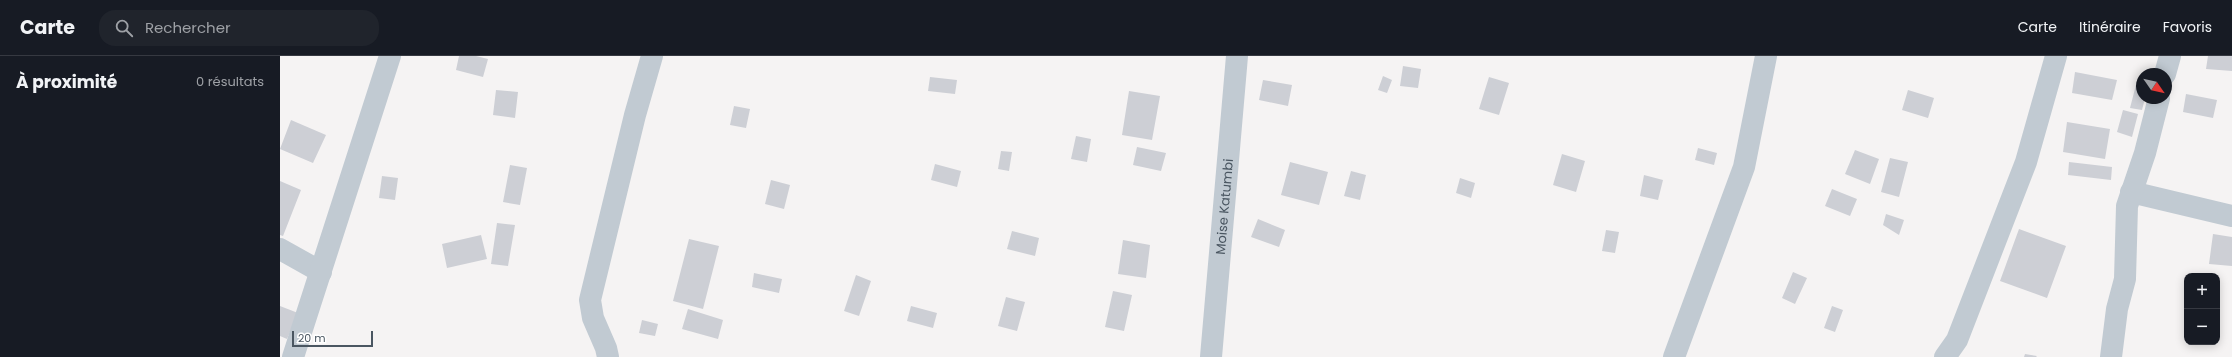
<!DOCTYPE html>
<html lang="fr">
<head>
<meta charset="utf-8">
<style>
	:root { --surface:#171b24; --page:#20242c; --text:#f1f3f6; --muted:#9ea1a6; --line:#363941 }
	body { margin:0; font-family:Poppins,sans-serif; background:var(--page); color:var(--text) }
	.controls { position:absolute; right:12px; bottom:12px; display:grid; overflow:hidden; border-radius:8px; box-shadow:0 2px 10px #0003 }
	.controls button { width:36px; height:36px; display:grid; place-items:center; padding:0; border:0; border-bottom:1px solid var(--line); background:var(--surface); color:var(--text); font:20px sans-serif }
	.compass { position:absolute; left:1856px; top:12px; width:36px; height:36px; border-radius:50%; background:var(--surface); box-shadow:0 2px 10px #0003; rotate:124deg }
	.scale { position:absolute; left:12px; bottom:10px; width:81px; box-sizing:border-box; padding-left:4px; border:2px solid #4a5661; border-top:0; font-size:11px; line-height:14px; white-space:nowrap; color:#4a5661; -webkit-text-stroke:3px #fff; paint-order:stroke }
	.list { margin:0; padding:0; list-style:none }
	h2 { display:flex; justify-content:space-between; align-items:center; height:52px; margin:0; padding:0 16px; font-size:17px }
	h2 small { font-size:13px; font-weight:400; color:var(--muted) }
	.icon { flex:none; width:22px; height:22px; fill:none; stroke:currentColor; stroke-width:2; stroke-linecap:round; stroke-linejoin:round }
	.map { position:relative; flex:none; width:1952px; height:301px; overflow:hidden }
	header { display:flex; align-items:center; gap:24px; box-sizing:border-box; height:56px; padding:0 20px; background:var(--surface); border-bottom:1px solid var(--line) }
	header strong { font-size:19px }
	nav { display:flex; gap:22px; margin-inline-start:auto; font-size:14px }
	.search { width:280px; height:36px; background:var(--page); display:flex; align-items:center; gap:10px; box-sizing:border-box; padding:0 14px; border-radius:16px; color:var(--muted); font-size:15px }
	main { display:flex }
	aside { flex:1; background:var(--surface) }
	.map>svg:first-child { display:block }
	.building { fill:#cdcfd5 }
	.lines { fill:none; stroke-linecap:round; stroke-linejoin:round }
	.minor { stroke:#c1cad2; stroke-width:22 }
	.labels { text-anchor:middle; dominant-baseline:central; stroke-width:3; stroke-linejoin:round; paint-order:stroke }
	.street-label { font-size:13px; fill:#4a5661; stroke:#fff }
</style>
</head>
<body>
<header>
<strong>Carte</strong>
<div class="search"><svg class="icon" aria-label="search" viewBox="0 0 24 24"><circle cx="10" cy="10" r="6"/><path d="M15 15l6 6"/></svg>Rechercher</div>
<nav><a>Carte</a><a>Itinéraire</a><a>Favoris</a></nav>
</header>
<main>
<aside>
<h2>À proximité<small>0 résultats</small></h2>
<ul class="list">
</ul>
</aside>
<div class="map">
<svg width="1952" height="301" viewBox="0 0 1952 301">
	<rect width="100%" height="100%" fill="#f5f3f3"/>
	<path class="building" d="M179,0h17l12,3 -5,18 -27,-7z
		M1928,0h24v15l-26,-2z
		M1123,10l18,3 -3,19 -18,-2z
		M1795,16l42,8 -5,20 -40,-7z
		M1103,20l9,4 -5,13 -9,-3z
		M650,21l27,3 -2,14 -27,-3z
		M1209,21l20,6 -10,32 -20,-6z
		M983,24l29,5 -4,21 -29,-6z
		M1857,25l5,1v16h3l-3,12 -12,-2z
		M216,34l22,2 -3,26 -22,-3z
		M1628,34l26,8 -6,20 -26,-8z
		M849,35l31,5 -8,44 -30,-5z
		M1906,38l31,6 -4,18 -30,-6z
		M454,50l16,3 -4,19 -16,-3z
		M1843,54l15,4 -6,23 -15,-5z
		M11,64l35,15 -13,28 -33,-14z
		M1787,66l43,7 -5,30 -42,-7z
		M796,80l15,3 -4,23 -16,-3z
		M857,91l29,6 -5,18 -28,-6z
		M1418,92l19,5 -3,12 -19,-5z
		M1575,94l24,9 -9,25 -25,-10z
		M721,95l11,1 -3,19 -11,-2z
		M1282,98l23,7 -9,31 -23,-7z
		M1610,102l18,4 -9,35 -18,-5z
		M1010,106l38,10 -9,33 -38,-10z
		M1789,106l43,5 -1,13 -43,-5z
		M655,108l26,7 -4,16 -26,-7z
		M230,109l17,3 -7,37 -17,-3z
		M1071,115l15,4 -6,25 -16,-4z
		M1364,119l19,5 -5,20 -18,-4z
		M102,120l16,2 -3,22 -16,-2z
		M1180,122l15,5 -4,15 -15,-5z
		M491,124l19,5 -6,24 -19,-5z
		M0,125l21,9 -18,46 -3,-1z
		M1552,133l25,10 -7,17 -25,-10z
		M1606,158l18,6 -5,15 -16,-10z
		M978,163l27,11 -6,17 -28,-10z
		M217,167l18,2 -7,41 -17,-2z
		M1739,173l47,17 -19,52 -47,-17z
		M1326,174l13,2 -4,21 -13,-2z
		M732,175l27,7 -4,18 -28,-7z
		M1933,178l19,3v29l-23,-2z
		M201,179l6,24 -40,9 -5,-24z
		M409,183l30,7 -16,63 -30,-8z
		M843,184l27,5 -4,33 -28,-4z
		M1513,216l14,6 -12,26 -13,-6z
		M474,217l28,6 -3,14 -27,-6z
		M576,219l15,6 -12,35 -15,-5z
		M833,235l19,4 -8,36 -19,-4z
		M726,241l19,5 -8,29 -19,-5z
		M0,250l18,7 -11,26 -7,-3z
		M631,250l26,7 -4,15 -26,-7z
		M1552,250l11,4 -8,22 -11,-4z
		M408,253l35,11 -5,19 -36,-10z
		M362,264l16,4 -3,12 -16,-3z
		M1745,298l12,2 -1,1h-12z"/>
	<g class="lines">
		<g class="minor">
			<path d="M1885,18l5,-18"/>
			<path d="M1851,136l101,24"/>
			<path d="M0,193l41,23"/>
			<path d="M13,301l97,-301"/>
			<path d="M328,301l-2,-9 -13,-30 -3,-18 45,-185 17,-59"/>
			<path id="s1" d="M931,301l26,-301"/>
			<path d="M1394,301l70,-190 22,-111"/>
			<path d="M1665,301l12,-17 69,-178 30,-106"/>
			<path d="M1831,301l6,-48 8,-30 2,-73 18,-53 14,-55"/>
		</g>
	</g>
	<g class="labels">
		<g class="street-label">
			<text stroke="none"><textPath href="#s1" startOffset="151">Moise Katumbi</textPath></text>
		</g>
	</g>
</svg>
<div class="controls">
<button>+</button>
<button>−</button>
</div>
<svg class="compass" viewBox="-18 -18 36 36"><path d="M0-13l5 13h-10z" fill="#e53935"/><path d="M0 13l5-13h-10z" fill="#9ea1a6"/></svg>
<div class="scale">20 m</div>
</div>
</main>
</body>
</html>
